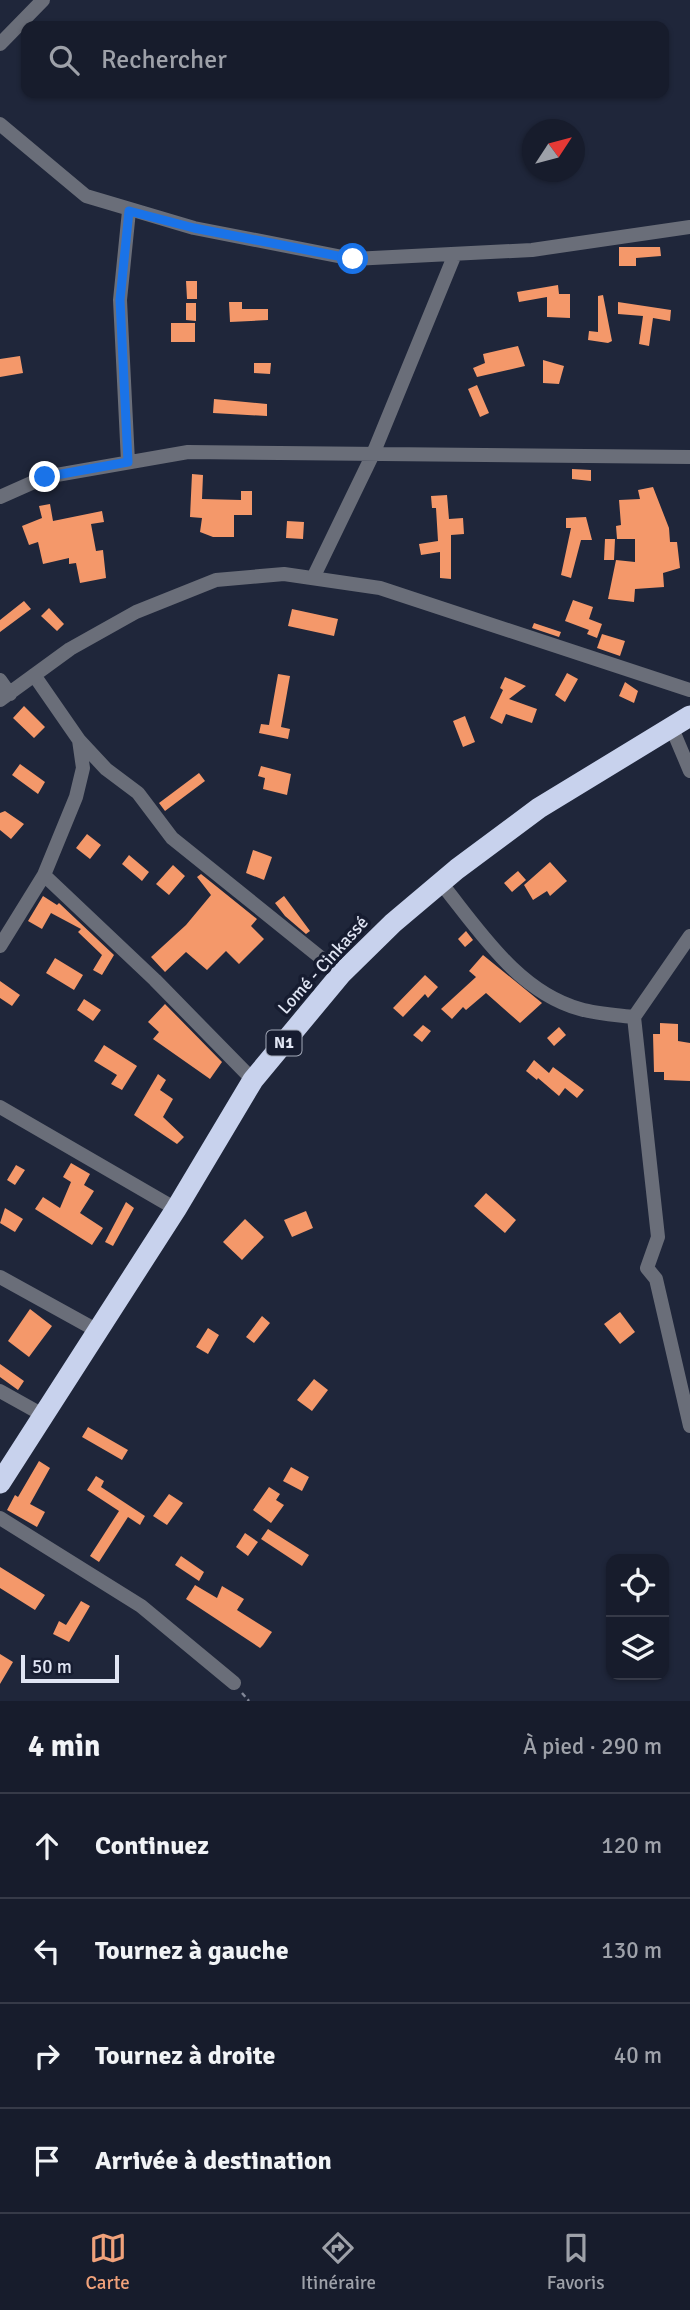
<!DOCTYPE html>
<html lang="fr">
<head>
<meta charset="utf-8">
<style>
	:root { --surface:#171c2c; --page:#202534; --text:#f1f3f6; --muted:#9ea1a9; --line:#363a48; --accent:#f1a27b }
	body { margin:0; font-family:Signika,sans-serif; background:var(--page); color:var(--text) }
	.controls { position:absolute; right:21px; bottom:21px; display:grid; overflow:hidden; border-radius:14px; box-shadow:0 2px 5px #0004 }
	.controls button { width:63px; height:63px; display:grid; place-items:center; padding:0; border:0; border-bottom:2px solid var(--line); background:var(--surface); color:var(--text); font:35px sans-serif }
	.compass { position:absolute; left:522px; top:119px; width:63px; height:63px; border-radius:50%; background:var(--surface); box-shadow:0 2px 5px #0004; rotate:54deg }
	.scale { position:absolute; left:21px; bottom:18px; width:98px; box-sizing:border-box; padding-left:7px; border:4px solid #e0e5f3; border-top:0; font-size:19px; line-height:24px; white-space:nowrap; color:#e0e5f3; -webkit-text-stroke:5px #161c30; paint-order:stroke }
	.stop { position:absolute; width:21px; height:21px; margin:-16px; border:5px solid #1a73e8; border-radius:50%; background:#fff }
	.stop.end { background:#1a73e8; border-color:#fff; box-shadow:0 2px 7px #0008 }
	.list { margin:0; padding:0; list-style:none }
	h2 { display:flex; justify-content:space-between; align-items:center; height:91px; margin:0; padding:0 28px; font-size:30px }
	h2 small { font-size:23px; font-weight:400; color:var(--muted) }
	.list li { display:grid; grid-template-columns:46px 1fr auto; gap:21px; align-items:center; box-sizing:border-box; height:105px; padding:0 28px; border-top:2px solid var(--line) }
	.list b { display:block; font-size:26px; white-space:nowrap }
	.list em { font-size:23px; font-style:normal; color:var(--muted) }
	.icon { flex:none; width:38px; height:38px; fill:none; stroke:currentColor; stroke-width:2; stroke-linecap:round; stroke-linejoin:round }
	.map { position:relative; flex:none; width:690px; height:1701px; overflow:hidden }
	.search { position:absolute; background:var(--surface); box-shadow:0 2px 5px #0004; left:21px; right:21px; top:21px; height:77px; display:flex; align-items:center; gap:18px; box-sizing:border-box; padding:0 24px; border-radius:14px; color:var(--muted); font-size:26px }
	.sheet { height:511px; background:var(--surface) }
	nav { display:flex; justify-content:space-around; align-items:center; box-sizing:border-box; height:98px; border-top:2px solid var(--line); background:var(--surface); font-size:19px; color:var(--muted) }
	nav a { display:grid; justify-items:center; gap:4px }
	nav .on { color:var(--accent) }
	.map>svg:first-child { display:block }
	.building { fill:#f4986a }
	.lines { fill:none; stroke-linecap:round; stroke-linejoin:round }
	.path { stroke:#808697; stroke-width:2.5; stroke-dasharray:5 3.5; stroke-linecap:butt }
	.minor { stroke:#6a6e79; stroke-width:14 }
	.highway { stroke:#c8d2ed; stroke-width:21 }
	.route { stroke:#1a73e8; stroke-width:9 }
	.labels { text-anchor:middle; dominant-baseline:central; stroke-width:7; stroke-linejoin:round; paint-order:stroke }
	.shield { fill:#161c30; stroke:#a3a9b8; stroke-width:2 }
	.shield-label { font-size:16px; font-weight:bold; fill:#e0e5f3 }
	.street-label { font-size:18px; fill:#e0e5f3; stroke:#161c30 }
</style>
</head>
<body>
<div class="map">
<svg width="690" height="1701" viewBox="0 0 690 1701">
	<rect width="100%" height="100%" fill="#1f263a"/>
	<path class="building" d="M619,247h41l1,9 -25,2v8h-17z
		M186,281h11v18h-10z
		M558,285l1,9h11v24l-23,-1v-20l-28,5 -2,-10z
		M603,295l9,46 -4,2 -20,-3 1,-9 9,1v-36z
		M229,302h13v7h26v11l-38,2z
		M618,302l53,8 -1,11 -17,-3 -4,28 -10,-2 4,-28 -25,-2z
		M186,303h10v18l-10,-1z
		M171,323h24v19h-24z
		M518,346l7,20 -48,11 -4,-9 12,-5 -2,-9z
		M20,356l3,17 -23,4v-18z
		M543,360l21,6 -5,18 -16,-1z
		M254,363h17l-1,11 -16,-1z
		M477,385l12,28 -9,4 -12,-28z
		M214,399l53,5v12l-54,-3z
		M572,469l19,1v11l-19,-2z
		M192,474l11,1 -1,24 39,1v-9h11v24h-18v22h-21l-13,-5 2,-14 -12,-1z
		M653,487l16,41 1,14h7l3,26 -17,5 1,14 -29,2 -1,13 -26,-3 8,-39 19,2v-23h-18l-1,-13 5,-1 -2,-25 21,-1 -2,-9z
		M447,495l2,24 14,-1 1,16 -13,1v44l-11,-1v-26l-19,3 -2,-11 19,-3 -2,-33h-4l-1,-12z
		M50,504l3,17 49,-10 2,11 -13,2 5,27 7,-1 3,28 -26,5 -4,-20 -7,1v-6l-26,6 -5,-22 -9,3 -7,-19 20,-8 -3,-12z
		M586,517l6,23h-11l-10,38 -10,-3 10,-47h-5v-10z
		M287,521l17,1 -1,17 -17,-1z
		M605,539h10l-1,21h-10z
		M573,600l20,7 -4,12 13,5 -5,14 -10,-4 2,-4 -24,-9z
		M24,601l7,8 -31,23v-12z
		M49,608l15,16 -7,7 -16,-15z
		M292,609l46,10 -4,17 -46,-10z
		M534,623l27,9 -2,5 -27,-9z
		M602,634l23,7 -5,15 -23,-8z
		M567,673l11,6 -13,23 -10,-7z
		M278,674l12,2 -9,51 9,2 -2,10 -29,-6 2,-9 8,1z
		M505,677l21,9 -17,13 28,10 -5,14 -26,-9 -4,10 -12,-6 13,-28 -3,-2z
		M625,682l13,9 -4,12 -15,-7z
		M24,706l21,21 -11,11 -21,-20z
		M465,716l10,26 -12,5 -10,-26z
		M20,764l25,18 -7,12 -26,-19z
		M261,766l30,8 -4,21 -24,-6 2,-11 -7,-2z
		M199,773l6,8 -40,30 -6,-8z
		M5,811l19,13 -13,15 -11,-9v-17z
		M87,834l14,11 -11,14 -14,-11z
		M253,850l19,7 -8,23 -18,-7z
		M129,855l20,17 -7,9 -20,-17z
		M550,862l17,19 -17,15 -3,-5 -14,9 -9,-15z
		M173,865l12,11 -16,19 -13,-11z
		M518,871l8,9 -14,12 -8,-9z
		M201,874l56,45 -6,7 13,13 -25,25 -13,-13 -19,19 -21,-18 -21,20 -14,-15 35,-32 25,-30 -14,-18z
		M43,896l14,9 2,-2 55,52 -12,20 -9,-5 9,-15 -24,-23 3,-3 -30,-16 -9,16 -14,-8z
		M284,896l26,35 -4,3 -21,-18 -10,-13z
		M466,931l7,9 -8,7 -7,-8z
		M483,955l59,48 -22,20 -34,-30 -20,17 -3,-3 -11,12 -11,-10 35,-32 -7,-6z
		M55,958l28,17 -9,15 -28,-17z
		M425,975l13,12 -10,11 -3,-4 -22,23 -10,-9z
		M0,981l20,14 -8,11 -12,-8z
		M84,999l17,11 -8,11 -16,-11z
		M165,1004l57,58 -12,17 -57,-40 6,-7 -11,-10z
		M660,1023l18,1v17l12,2v38l-26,-1v-8h-10l-1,-38h7z
		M423,1025l8,6 -9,11 -9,-7z
		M559,1027l7,8 -12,11 -7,-8z
		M104,1045l33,21 -15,24 -11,-6 6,-9 -23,-14z
		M534,1060l15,13 4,-6 31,23 -7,8 -12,-10 -6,8 -21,-18 -1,2 -11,-9z
		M158,1074l8,6 -6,10 13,9 -10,18 21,20 -7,7 -43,-29z
		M71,1163l19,11 -6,11 10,6 -14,22 23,15 -11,17 -57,-36 8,-12 17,11 11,-26 -8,-5z
		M16,1165l9,5 -10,15 -8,-5z
		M486,1193l30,27 -11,13 -31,-27z
		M126,1202l8,6 -21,38 -8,-4z
		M5,1208l18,11 -8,13 -15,-9z
		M306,1211l7,17 -21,9 -8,-17z
		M245,1219l19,18 -22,23 -19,-18z
		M30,1309l22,17 -23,31 -21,-16z
		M620,1312l15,20 -15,12 -16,-20z
		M262,1316l8,7 -16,20 -8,-6z
		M208,1328l11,7 -11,19 -12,-7z
		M0,1364l24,17 -6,9 -18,-13z
		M314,1379l14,11 -16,21 -15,-11z
		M88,1427l40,23 -6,10 -40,-23z
		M39,1461l11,7 -20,36 15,8 -8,15 -30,-17 8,-15 3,2z
		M291,1467l18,10 -7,14 -19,-10z
		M96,1476l8,5 -3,6 44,29 -5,9 -12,-8 -29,45 -9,-6 29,-45 -32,-21z
		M269,1487l11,7 -4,6 8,5 -13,18 -18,-13z
		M169,1494l14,9 -16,22 -14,-9z
		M268,1529l41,26 -7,11 -41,-27z
		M245,1533l13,9 -10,14 -12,-9z
		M181,1556l23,16 -5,9 -24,-16z
		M0,1567l45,28 -10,15 -35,-22z
		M195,1585l22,13 5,-12 22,13 -7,11 35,22 -9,13 -3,3 -74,-49z
		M81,1601l9,5 -21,36 -16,-8 6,-13 7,4z
		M0,1654l13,8 -13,22z"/>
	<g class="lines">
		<path class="path" d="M242,1693l7,8"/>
		<path class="minor" d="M0,44l43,-44
			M0,124l86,72 108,32 159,31 179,-9 158,-23
			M128,462l-8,-162 9,-89
			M0,497l45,-20 143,-25 502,5
			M313,578l60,-124 82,-200
			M34,675l45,65 27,29 32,24 34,45 169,136
			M0,680l10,14
			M0,700l70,-51 66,-37 80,-32 68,-6 96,14 310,102
			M671,726l19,45
			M44,875l111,105 98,100
			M441,883c38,47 77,109 139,126 17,5 37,6 54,8
			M690,936l-56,81 24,220 -11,31 9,11 34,147
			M0,946l44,-71 32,-78 7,-29 -4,-28
			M0,1107l176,102
			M0,1277l96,53
			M0,1391l43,24
			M0,1518l141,88 93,77"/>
		<path class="highway" d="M0,1483l176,-274 77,-129 88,-106 52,-51 64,-54 82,-61 151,-92"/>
	</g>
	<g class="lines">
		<path class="route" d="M45,477l83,-15 -8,-162 9,-89 65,17 159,31"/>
	</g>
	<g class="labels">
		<rect class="shield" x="266.5" y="1030.5" width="35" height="25" rx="5"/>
		<g class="shield-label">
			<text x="284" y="1043">N1</text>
		</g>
		<g class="street-label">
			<text transform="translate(323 965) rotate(-48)">Lomé - Cinkassé</text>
		</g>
	</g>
</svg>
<div class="controls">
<button><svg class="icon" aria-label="locate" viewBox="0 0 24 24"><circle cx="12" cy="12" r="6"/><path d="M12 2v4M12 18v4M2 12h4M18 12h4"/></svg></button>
<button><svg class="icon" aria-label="layers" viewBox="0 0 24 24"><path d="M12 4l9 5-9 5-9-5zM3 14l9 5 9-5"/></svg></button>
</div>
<svg class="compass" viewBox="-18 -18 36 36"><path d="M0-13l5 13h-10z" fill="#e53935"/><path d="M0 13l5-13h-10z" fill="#9ea1a9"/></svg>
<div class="scale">50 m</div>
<div class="stop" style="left:353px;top:259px"></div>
<div class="stop end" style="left:45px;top:477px"></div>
<div class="search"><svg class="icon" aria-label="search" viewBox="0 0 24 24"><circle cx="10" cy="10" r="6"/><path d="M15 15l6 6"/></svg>Rechercher</div>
</div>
<section class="sheet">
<h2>4 min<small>À pied · 290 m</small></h2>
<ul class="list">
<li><svg class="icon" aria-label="ahead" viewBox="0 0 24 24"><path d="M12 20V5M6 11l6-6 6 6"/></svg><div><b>Continuez</b></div><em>120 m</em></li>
<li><svg class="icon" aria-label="left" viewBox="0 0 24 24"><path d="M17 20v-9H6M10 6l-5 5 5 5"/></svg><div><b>Tournez à gauche</b></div><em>130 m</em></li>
<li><svg class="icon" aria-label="right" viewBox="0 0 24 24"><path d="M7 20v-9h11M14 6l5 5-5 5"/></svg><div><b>Tournez à droite</b></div><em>40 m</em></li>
<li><svg class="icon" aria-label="arrive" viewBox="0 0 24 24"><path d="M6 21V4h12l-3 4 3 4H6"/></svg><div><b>Arrivée à destination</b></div></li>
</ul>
</section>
<nav>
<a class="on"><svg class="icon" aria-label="map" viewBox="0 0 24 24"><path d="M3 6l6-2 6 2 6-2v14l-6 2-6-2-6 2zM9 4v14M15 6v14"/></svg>Carte</a>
<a><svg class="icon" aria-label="directions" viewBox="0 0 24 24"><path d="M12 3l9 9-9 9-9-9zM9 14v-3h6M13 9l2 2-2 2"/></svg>Itinéraire</a>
<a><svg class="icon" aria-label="saved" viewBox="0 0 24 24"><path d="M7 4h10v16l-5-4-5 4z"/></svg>Favoris</a>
</nav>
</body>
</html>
